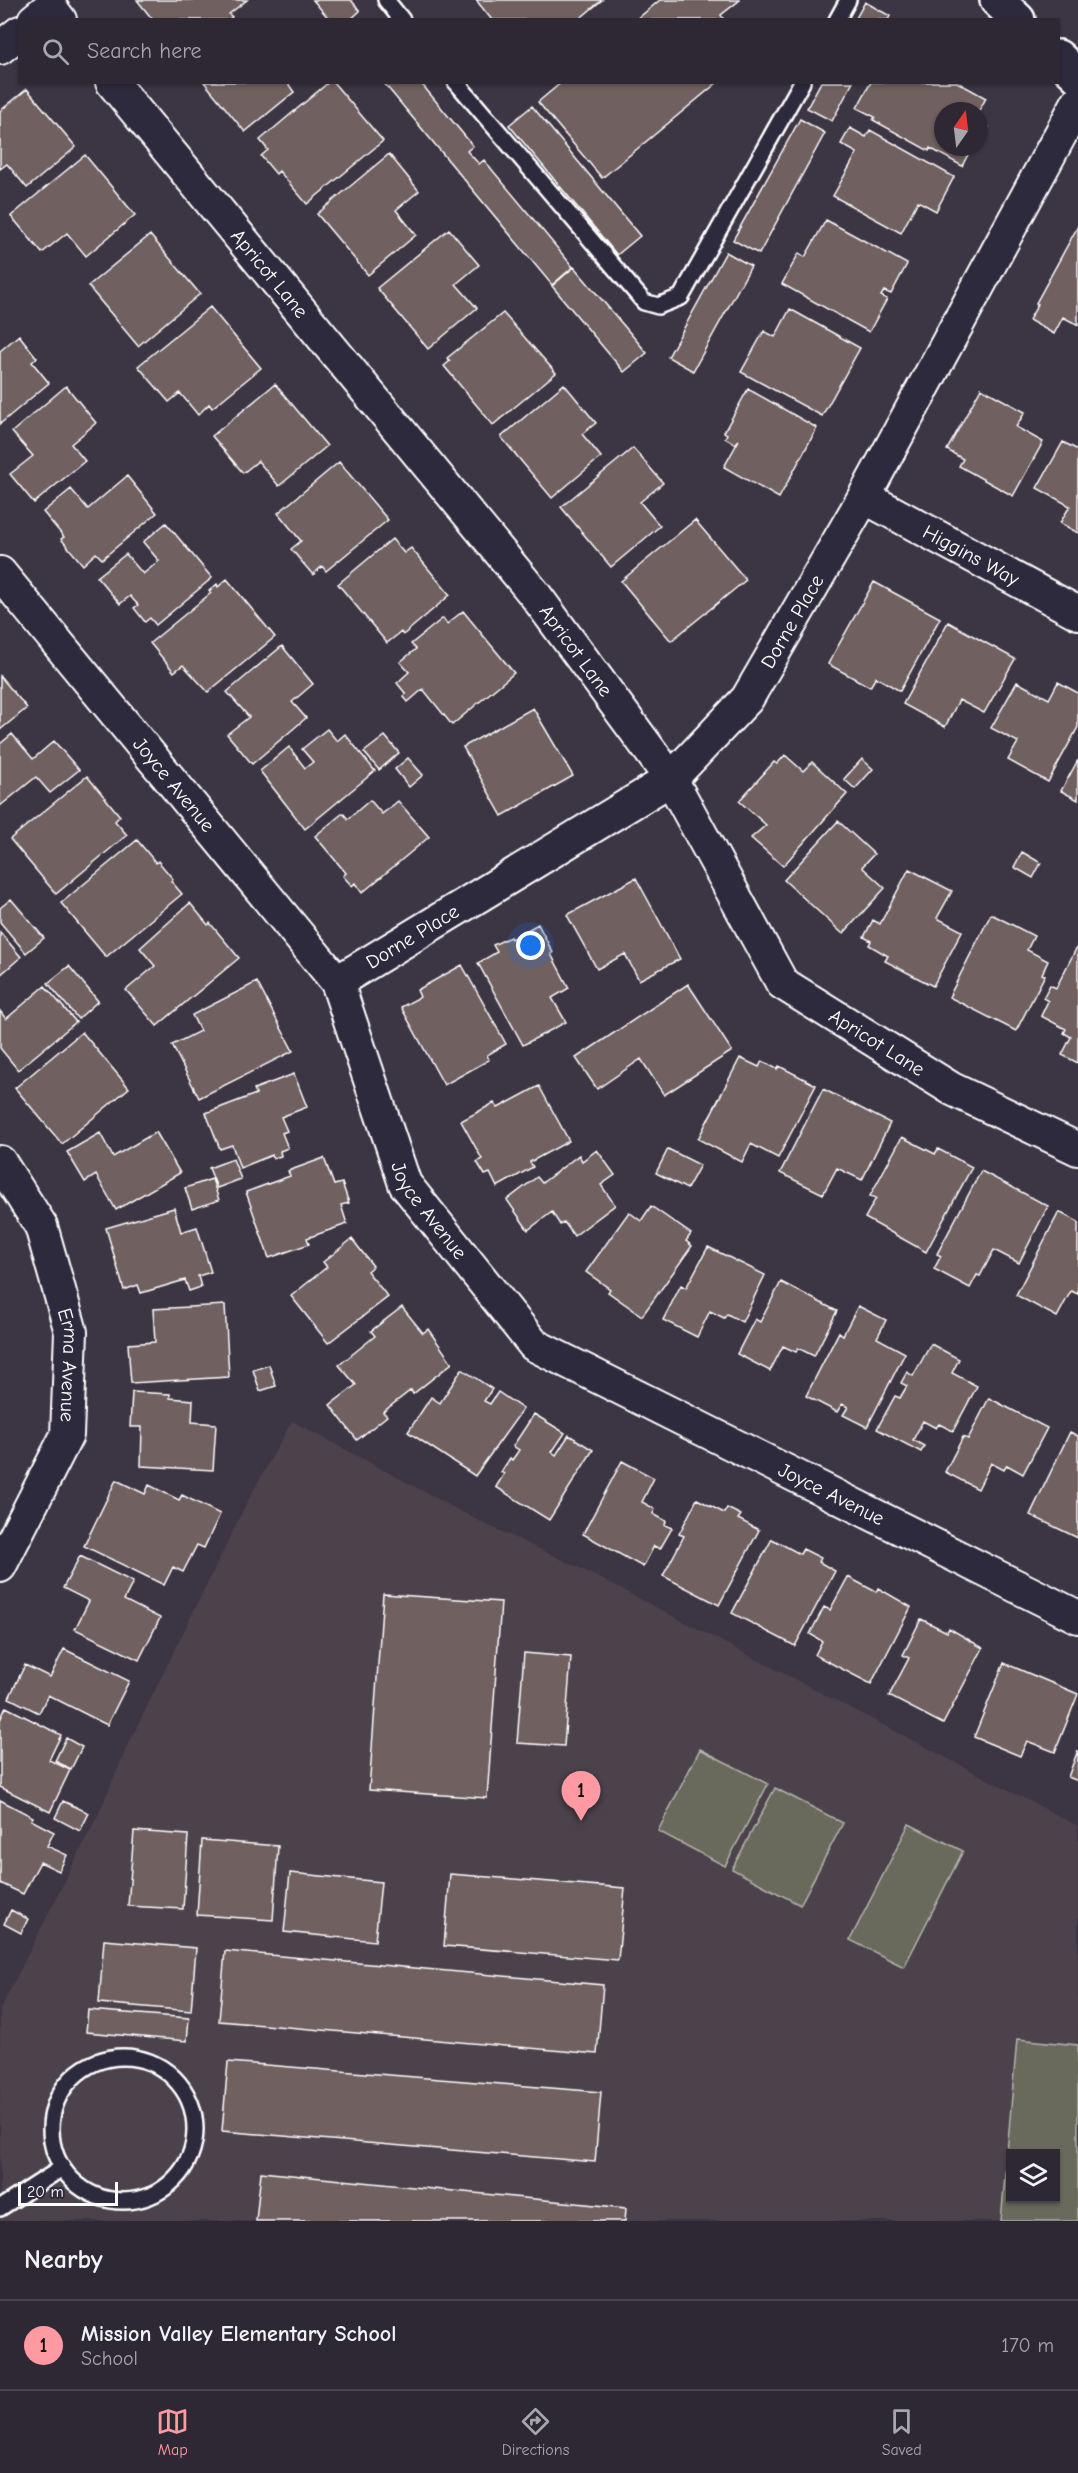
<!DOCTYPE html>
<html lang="en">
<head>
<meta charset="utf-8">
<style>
	:root { --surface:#2d2833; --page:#39343f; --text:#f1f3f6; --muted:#a7a6ac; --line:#48444e; --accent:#ff9aa2 }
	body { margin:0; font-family:"Comic Neue",sans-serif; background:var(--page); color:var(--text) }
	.controls { position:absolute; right:18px; bottom:18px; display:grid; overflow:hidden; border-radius:0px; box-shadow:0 2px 4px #0004 }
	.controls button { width:54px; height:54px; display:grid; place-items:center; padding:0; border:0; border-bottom:2px solid var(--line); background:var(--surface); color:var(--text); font:30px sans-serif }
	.compass { position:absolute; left:934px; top:102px; width:54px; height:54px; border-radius:50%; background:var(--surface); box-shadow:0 2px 4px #0004; rotate:14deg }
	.scale { position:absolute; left:18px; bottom:15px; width:100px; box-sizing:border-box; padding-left:6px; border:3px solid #fff; border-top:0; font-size:16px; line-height:21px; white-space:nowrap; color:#fff; -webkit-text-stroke:4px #2f2a3d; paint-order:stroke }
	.you { position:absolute; left:531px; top:946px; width:21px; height:21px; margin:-15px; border:4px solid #fff; border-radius:50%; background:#1a73e8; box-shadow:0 0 0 9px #1a73e833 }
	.badge { display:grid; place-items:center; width:39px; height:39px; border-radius:50%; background:var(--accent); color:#111; font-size:20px; font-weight:700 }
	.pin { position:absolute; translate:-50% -50px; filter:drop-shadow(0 2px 3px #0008) }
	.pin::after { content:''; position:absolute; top:32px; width:21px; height:18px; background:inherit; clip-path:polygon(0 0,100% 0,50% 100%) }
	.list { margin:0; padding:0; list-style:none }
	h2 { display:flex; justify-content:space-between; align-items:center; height:78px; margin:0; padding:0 24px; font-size:26px }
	h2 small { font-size:20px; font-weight:400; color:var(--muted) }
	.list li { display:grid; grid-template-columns:39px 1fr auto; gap:18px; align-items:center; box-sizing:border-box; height:90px; padding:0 24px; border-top:2px solid var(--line) }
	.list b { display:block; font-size:22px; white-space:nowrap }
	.list p { margin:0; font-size:20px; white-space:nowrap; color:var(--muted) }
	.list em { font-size:20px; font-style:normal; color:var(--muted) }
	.icon { flex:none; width:33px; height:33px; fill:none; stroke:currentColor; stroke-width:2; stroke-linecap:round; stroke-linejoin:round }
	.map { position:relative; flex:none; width:1078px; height:2221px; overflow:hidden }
	.search { position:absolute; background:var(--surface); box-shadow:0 2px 4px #0004; left:18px; right:18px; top:18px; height:66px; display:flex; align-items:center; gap:15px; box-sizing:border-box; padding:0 21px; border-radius:0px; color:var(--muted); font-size:22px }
	.sheet { height:168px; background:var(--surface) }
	nav { display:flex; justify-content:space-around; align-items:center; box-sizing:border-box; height:84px; border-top:2px solid var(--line); background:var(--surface); font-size:16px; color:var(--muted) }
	nav a { display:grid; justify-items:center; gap:3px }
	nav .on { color:var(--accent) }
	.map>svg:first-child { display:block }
	.built { fill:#4c424c; fill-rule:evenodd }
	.green { fill:#696b5c; stroke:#b4b5ae; stroke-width:1.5; fill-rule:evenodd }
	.building { fill:#70615e; stroke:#fff; stroke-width:1.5 }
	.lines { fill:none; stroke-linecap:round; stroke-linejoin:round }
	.lane-casing { stroke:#fff; stroke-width:20 }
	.street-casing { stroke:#fff; stroke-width:36 }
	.secondary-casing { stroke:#fff; stroke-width:38 }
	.lane { stroke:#2f2a3d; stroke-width:15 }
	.street { stroke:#2f2a3d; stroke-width:32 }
	.secondary { stroke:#2f2a3d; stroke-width:33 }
	.labels { text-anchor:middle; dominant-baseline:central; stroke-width:4.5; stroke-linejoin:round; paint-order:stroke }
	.street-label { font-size:20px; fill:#fff; stroke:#2f2a3d }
</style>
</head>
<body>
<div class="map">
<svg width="1078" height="2221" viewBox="0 0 1078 2221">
	<rect width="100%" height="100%" fill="#3c3544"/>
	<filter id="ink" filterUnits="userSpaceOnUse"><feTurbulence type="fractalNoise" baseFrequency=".0167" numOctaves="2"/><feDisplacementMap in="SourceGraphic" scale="12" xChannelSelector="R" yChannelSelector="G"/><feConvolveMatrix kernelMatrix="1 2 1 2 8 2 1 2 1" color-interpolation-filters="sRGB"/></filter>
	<g filter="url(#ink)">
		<path class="built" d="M292,1421l187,100 105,49 494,256v395h-1078v-211l98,-195 29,-68 121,-247zM1010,2154h46v44h-46z"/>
		<path class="green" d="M700,1749l68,35 -43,82 -67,-35z
			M775,1788l68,35 -43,82 -68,-36z
			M909,1824l54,27 -59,116 -54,-27z
			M1017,2039l61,6v176h-77zM1010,2154h46v44h-46z"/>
		<path class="building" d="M137,0h110l-18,14 3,3 -4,3h-75z
			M313,0h38l9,11 -10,9h-20z
			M476,0h126l-24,20h-86z
			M660,0h80l-19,15 3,5h-88z
			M865,2l25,14 -2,4h-33z
			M204,82h83l7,10 -49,40z
			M329,82h4l50,59 -76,63 -28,-33 -3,3 -15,-18 7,-6 -8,-10z
			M383,82h37l53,64 -6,5 12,13 5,-4 89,107 -21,18z
			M562,82h156l-116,96 -64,-76z
			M821,82h32l-21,39 -25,-13z
			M871,82h86l29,16 -7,13h-36v36h29l-10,19 -32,-18 -1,3 -56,-31 2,-3 -18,-9z
			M27,89l49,58 -49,41 -20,-24 -7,5v-58z
			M532,106l108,130 -23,19 -108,-130z
			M800,119l25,14 -66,121 -26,-14z
			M979,121l10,6 -9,16h-1z
			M850,128l16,9 4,-7 84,47 -18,34 -18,-10 -17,32 -68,-37 24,-43 -16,-9z
			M389,154l30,37 -23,19 20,25 -48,40 -51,-61z
			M85,155l50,60 -49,41 -19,-23 -25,20 -31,-37z
			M826,220l81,44 -16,30 -7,-3 -3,5 6,3 -18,33 -87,-48 17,-31 6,4z
			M1078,226v99l-15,-8 -9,17 -25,-14 9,-16 -2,-1z
			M449,229l30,36 -23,19 21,24 -49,41 -51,-61z
			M150,235l50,59 -62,52 -50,-60z
			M726,252l25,14 -58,105 -25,-14z
			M574,267l73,86 -23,19 -72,-86z
			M210,307l51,61 -49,40 -3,-4 -11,11 -18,-22 -11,9 -31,-36z
			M790,309l70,39 -38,68 -81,-44 23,-41 11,6z
			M503,313l53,60 -63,52 -49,-59 6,-5 -3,-3z
			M19,335l18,23 -5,4 17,21 -49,41v-73z
			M275,384l52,62 -48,40 -21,-25 -15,12 -31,-37z
			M564,384l32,39 -14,11 19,23 -49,41 -51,-61z
			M66,386l30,37 -25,21 14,17 -51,42 -24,-29 23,-18 -21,-24z
			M981,388l44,24 -9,15 27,15 -30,54 -54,-30 4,-7 -16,-9z
			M748,389l69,39 -38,70 -55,-31 15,-27 -4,4 -10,-6 2,-4 -3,-2z
			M1063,442l15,8v83l-18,-10 10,-17 -33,-18z
			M633,448l30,35 -23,19 20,24 -49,41 -50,-60z
			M339,462l49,58 -62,51 -4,-5 -9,9 -22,-26 10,-8 -23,-28z
			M127,476l30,37 -55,46 -6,-6 -13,12 -22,-26 3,-2 -21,-25 28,-23 17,20z
			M695,520l51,60 -75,61 -50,-60z
			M166,523l46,55 -56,47 -6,-7 -5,4 -11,-14 4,-3 -8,-9 -10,8 -23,-27 29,-23 17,20 16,-13 -16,-19z
			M392,539l12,14 7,-5 39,47 -47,40 -2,-3 -14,11 -49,-59z
			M227,579l48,58 -67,55 -25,-27 -9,7 -24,-29 61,-50 -2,-2 8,-7 1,3z
			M874,582l66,36 -40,73 -24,-14 -6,10 -42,-23z
			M463,611l51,62 -62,52 -29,-36 -15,13 -5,-6 3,-2 -9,-11 12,-11 -9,-10 16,-13 -5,-5 32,-26 4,6z
			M948,622l67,37 -31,54 -25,-13 -14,27 -42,-23z
			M282,646l31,38 -21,18 14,16 -54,46 -25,-30 22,-17 -22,-25z
			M0,676l27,32 -27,22z
			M1017,682l32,17 9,-17 20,11v34l-30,55 -40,-22 10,-18 -27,-14z
			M533,708l40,68 -71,40 -39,-69z
			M327,729l10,12 8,-7 30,37 -70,58 -45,-58 29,-24 16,21 8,-6 -11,-13z
			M12,734l21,25 21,-18 25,29 -29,23 -14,-16 -36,29v-62z
			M385,736l14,17 -20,17 -15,-18z
			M785,755l18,16 9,-9 35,32 -64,72 -32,-28 15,-13 -27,-24 35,-39 3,2z
			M408,758l15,17 -14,12 -14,-18z
			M862,759l11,10 -18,20 -11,-10z
			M1078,760v40l-17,-9z
			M87,776l33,40 -5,5 12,14 -71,59 -46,-55z
			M370,800l12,14 16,-13 31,36 -67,56 -7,-10 -3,3 -9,-10 3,-3 -31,-37 28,-23 5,6z
			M838,821l36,33 -12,13 23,21 -42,46 -59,-54z
			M137,840l19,23 2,-2 15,18 -2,2 11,13 -76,63 -45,-54z
			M1022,852l19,11 -8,15 -19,-11z
			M909,869l43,22 -15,27 25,13 -29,55 -48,-25 3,-5 -19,-11 2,-4 -7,-4 9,-17 7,4z
			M636,878l44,81 -41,21 -14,-26 -28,15 -30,-54z
			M11,899l33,39 -18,15 -26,-31v-14z
			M190,903l18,22 2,-2 29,35 -82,68 -31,-36 29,-24 -15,-18z
			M991,914l43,22 -7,14 21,11 -6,13 3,1 -29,56 -67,-34z
			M538,924l15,29 -2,1 18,34 -17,10 14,24 -43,23 -45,-82 19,-11 -4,-7 17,-8 1,2z
			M0,932l21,25 -21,18z
			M1078,945v118l-16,-8 9,-18 -7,-4 2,-4 -25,-13 7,-15 -5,-3 7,-13 6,3z
			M462,965l44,79 -19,11 2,5 -45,25 -43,-78 19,-10 -3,-7z
			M69,966l29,35 -20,18 -30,-36z
			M257,982l36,69 -94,47 -27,-53 28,-14 -8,-16z
			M688,984l44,67 -68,44 -23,-36 -44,30 -21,-31z
			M45,986l31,36 -58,48 -18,-22v-37l6,8z
			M82,1032l47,56 -67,56 -47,-56z
			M740,1058l19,9 3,-6 15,8 2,-3 37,19 -38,73 -27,-14 -9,18 -44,-23z
			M294,1074l13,33 -26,10 6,14 -5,2 6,15 -8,3 1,5 -8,2 -1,-3 -32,13 -8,-23 -12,4 -14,-36 50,-19 -2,-5z
			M539,1086l30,55 -39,21 3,5 -36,20 -7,-14 -5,2 -8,-13 5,-3 -21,-38 33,-18 4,5z
			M823,1089l67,34 -28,57 -25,-12 -14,26 -43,-21z
			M156,1132l24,41 -64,37 -20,-35 -11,7 -18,-30 33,-19 13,24z
			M902,1137l33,17 3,-5 34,18 -46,85 -61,-34 11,-20 -6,-2z
			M668,1149l32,16 -13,24 -31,-16z
			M597,1150l18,25 -14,10 14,20 -41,31 -10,-14 -4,3 -8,-13 -24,18 -21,-30 30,-23 5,6 37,-28 3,6z
			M324,1158l10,27 8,-2 7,20 -8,2 6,19 -40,14 2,6 -40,14 -23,-66 44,-16 -2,-5z
			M233,1159l8,20 -24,9 -8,-20z
			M981,1171l67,35 -29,57 -25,-13 -14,26 -3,-1 -7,13 -36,-19 7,-13 -4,-2z
			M212,1179l7,21 -27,9 -7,-21z
			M651,1206l40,28 -5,7 6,5 -50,70 -34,-24 2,-3 -24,-17 43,-60 12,9z
			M174,1208l7,24 16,-5 14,45 -13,4 3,11 -12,4 -4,-11 -44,13 -3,-8 -14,5 -18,-62z
			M1059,1212l19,10v72l-7,-3 -14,26 -41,-22z
			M352,1239l21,27 -6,5 21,26 -60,46 -37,-47 36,-29 -4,-5z
			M708,1247l57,28 -23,47 -15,-8 -3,4 -14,-7 -13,26 -34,-17 18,-35 5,3z
			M781,1282l56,29 -23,45 -16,-8 -2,4 -13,-6 -13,25 -33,-17 18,-35 5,3z
			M225,1305l4,72 -98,6 -3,-39 27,-2 -2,-33z
			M858,1306l28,14 -9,18 28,15 -38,74 -24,-12 5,-8 -6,-3 -5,8 -31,-16 33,-64 4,3z
			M402,1307l21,26 5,-4 24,34 -39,31 -2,-4 -28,22 4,4 -30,24 -27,-35 26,-20 -17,-20 36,-29 -4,-5z
			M931,1344l28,15 -7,14 25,13 -24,45 -14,-7 -3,4 -13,-7 -10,19 11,6 -3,6 -44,-23 18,-33 5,2 7,-12 -6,-3 6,-11 6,4z
			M269,1365l7,21 -16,5 -7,-21z
			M462,1369l30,20 -8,12 6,3 8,-12 25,17 -48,67 -67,-44 23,-35 9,6z
			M132,1392l38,2v4l23,2 -1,22 24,2 -3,46 -72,-4 1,-39h-12z
			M989,1398l58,30 -24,46 -16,-9 -3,5 -13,-7 -13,26 -33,-17 18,-35 5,2z
			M534,1414l31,19 -13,19 4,3 13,-20 24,15 -44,70 -53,-33 8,-13 -3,-2 9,-14 2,2 7,-10 -6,-4z
			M1070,1432l8,4v102l-48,-23z
			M622,1461l32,17 -12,24 13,7 -2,5 13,7 -1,4 7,3 -12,21 -6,-3 -11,21 -60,-33z
			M116,1480l29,14 4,-9 30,15 3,-5 38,19 -16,34 -7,-3 -14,27 -10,-5 -9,18 -80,-39z
			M697,1499l27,14 3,-5 14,7 -3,4 21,11 -40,75 -56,-29 21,-40 -5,-2z
			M772,1539l28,15 3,-5 18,9 -2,4 16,9 -40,75 -63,-33z
			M80,1556l53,26 -9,18 36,18 -21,42 -64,-31 14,-28 -26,-13z
			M848,1577l28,15 2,-4 33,19 -40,77 -56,-29 7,-14 -12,-7 14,-27 6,3z
			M383,1594l118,8 -14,196 -118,-8z
			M921,1619l26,13 2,-4 34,20 -40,76 -54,-28 20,-38 -6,-3z
			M64,1649l65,32 -22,44 -59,-30 -9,18 -30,-15 16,-33 25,12z
			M524,1653l47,4 -7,89 -47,-3z
			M1004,1663l74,31 -23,58 -28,-11 -7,15 -46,-19z
			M6,1707l55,28 -12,25 21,10 -20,42 -50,-25v-67z
			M66,1738l16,9 -11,22 -16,-8z
			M1078,1750v31l-10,-4z
			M0,1800l33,17 -2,3 23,12 -7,14 20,9 -8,16 -19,-9 -17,32 -23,-11z
			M63,1801l26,12 -9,18 -25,-13z
			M134,1831l54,4 -5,74 -55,-3z
			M202,1840l76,6 -5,74 -76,-5z
			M290,1873l91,9 -6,59 -91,-9z
			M450,1874l175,14 -7,72 -174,-14z
			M11,1910l17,9 -7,14 -17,-9z
			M104,1940l92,8 -5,63 -92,-8z
			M225,1951l378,34 -6,69 -378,-33z
			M88,2010l101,8 -2,23 -101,-9z
			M228,2062l373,30 -6,70 -373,-31z
			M261,2172l365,36 -1,13h-369z"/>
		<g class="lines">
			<defs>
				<path id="lane" d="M386,0l16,20
					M837,20l11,-20
					M456,82l188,220 14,4 23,-9 121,-215
					M51 2129a72 72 0 1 1 144 0a72 72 0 1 1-144 0Z
					M0,2208l62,-40"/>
				<g id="street">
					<path d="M34,20l16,-13 10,13"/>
					<path d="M0,48l20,-16"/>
					<path id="s1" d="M112,82l424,514 135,183 111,204 170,106 126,60"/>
					<path id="s2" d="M864,497l214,116"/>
					<path id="s3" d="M0,573l337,409 68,202 129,161 544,272"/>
					<path id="s4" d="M337,982l334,-203 76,-80 117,-202 214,-395"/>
					<path id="s5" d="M0,1162l41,64 30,106 -4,103 -67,131"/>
				</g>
				<path id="secondary" d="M997,0l21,20
					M1058,57l20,19"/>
			</defs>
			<use href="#lane" class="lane-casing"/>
			<use href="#street" class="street-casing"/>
			<use href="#secondary" class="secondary-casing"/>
			<use href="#lane" class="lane"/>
			<use href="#street" class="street"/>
			<use href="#secondary" class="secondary"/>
		</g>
	</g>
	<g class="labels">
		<g class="street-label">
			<text stroke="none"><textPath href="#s1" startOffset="248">Apricot Lane</textPath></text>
			<text stroke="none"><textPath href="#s2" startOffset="122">Higgins Way</textPath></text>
			<text stroke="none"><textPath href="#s4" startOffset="591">Dorne Place</textPath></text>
			<text stroke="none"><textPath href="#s1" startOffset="734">Apricot Lane</textPath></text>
			<text stroke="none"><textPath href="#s3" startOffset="274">Joyce Avenue</textPath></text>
			<text stroke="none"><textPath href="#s4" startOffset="88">Dorne Place</textPath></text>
			<text stroke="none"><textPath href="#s1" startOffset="1238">Apricot Lane</textPath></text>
			<text stroke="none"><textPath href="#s3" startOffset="778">Joyce Avenue</textPath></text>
			<text stroke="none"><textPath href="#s5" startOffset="219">Erma Avenue</textPath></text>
			<text stroke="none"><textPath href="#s3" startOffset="1282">Joyce Avenue</textPath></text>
		</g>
	</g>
</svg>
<div class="controls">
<button><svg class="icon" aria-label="layers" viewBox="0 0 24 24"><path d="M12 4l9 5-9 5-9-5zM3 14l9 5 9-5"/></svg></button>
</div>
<svg class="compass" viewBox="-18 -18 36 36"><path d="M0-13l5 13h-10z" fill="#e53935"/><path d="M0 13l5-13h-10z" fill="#a7a6ac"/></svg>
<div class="scale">20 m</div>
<div class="you"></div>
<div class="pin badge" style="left:581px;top:1821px">1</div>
<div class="search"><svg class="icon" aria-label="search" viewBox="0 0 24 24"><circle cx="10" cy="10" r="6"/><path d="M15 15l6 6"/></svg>Search here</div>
</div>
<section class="sheet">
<h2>Nearby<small></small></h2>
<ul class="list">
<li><span class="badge">1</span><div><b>Mission Valley Elementary School</b><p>School</p></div><em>170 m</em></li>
</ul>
</section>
<nav>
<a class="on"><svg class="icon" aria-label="map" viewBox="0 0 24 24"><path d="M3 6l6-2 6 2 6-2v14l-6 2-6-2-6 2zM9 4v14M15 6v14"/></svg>Map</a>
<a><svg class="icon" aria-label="directions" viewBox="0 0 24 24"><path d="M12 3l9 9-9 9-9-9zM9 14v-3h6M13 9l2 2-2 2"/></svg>Directions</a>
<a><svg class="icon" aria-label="saved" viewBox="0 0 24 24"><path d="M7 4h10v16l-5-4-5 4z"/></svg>Saved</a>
</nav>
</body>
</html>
